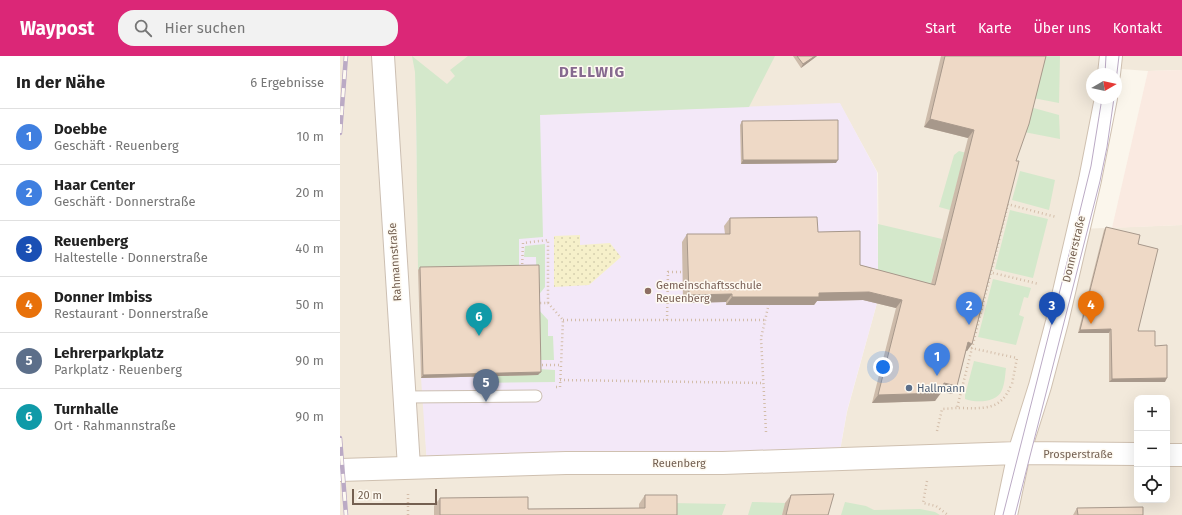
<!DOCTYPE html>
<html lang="de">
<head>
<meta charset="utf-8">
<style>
	:root { --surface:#fff; --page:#f2f2f2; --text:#222; --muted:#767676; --line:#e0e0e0; --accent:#db2777 }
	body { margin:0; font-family:"Fira Sans",sans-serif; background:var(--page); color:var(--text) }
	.controls { position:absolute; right:12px; bottom:12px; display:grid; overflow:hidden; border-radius:8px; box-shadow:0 4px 16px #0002 }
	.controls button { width:36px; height:36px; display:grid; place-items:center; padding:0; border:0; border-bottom:1px solid var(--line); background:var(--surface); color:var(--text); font:20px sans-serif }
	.compass { position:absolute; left:746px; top:12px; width:36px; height:36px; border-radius:50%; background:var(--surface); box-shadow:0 4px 16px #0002; rotate:81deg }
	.scale { position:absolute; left:12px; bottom:10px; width:85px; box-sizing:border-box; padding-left:4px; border:2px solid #746051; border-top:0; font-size:11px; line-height:14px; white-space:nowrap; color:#746051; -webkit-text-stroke:3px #fefaf2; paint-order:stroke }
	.you { position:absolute; left:543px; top:311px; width:14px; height:14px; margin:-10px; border:3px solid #fff; border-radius:50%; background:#1a73e8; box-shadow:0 0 0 6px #1a73e833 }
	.badge { display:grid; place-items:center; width:26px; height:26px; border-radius:50%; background:var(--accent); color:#fff; font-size:13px; font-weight:700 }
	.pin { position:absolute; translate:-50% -33px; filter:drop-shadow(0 1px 2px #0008) }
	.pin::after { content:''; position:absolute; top:21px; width:14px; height:12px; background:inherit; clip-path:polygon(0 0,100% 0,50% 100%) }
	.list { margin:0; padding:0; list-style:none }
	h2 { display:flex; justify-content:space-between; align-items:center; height:52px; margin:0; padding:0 16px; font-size:17px }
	h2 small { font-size:13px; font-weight:400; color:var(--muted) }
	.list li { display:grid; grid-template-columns:26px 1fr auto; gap:12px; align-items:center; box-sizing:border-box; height:56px; padding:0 16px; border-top:1px solid var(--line) }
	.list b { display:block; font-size:15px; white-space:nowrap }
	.list p { margin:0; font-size:13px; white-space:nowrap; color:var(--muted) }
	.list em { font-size:13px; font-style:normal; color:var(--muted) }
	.icon { flex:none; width:22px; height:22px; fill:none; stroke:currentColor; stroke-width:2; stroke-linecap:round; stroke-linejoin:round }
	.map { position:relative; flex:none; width:842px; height:459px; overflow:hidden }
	header { display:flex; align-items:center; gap:24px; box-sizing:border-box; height:56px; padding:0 20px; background:var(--accent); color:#fff }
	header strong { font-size:19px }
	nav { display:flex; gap:22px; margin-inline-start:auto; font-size:14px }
	.search { width:280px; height:36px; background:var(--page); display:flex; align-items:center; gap:10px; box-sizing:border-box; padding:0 14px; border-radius:16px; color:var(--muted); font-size:15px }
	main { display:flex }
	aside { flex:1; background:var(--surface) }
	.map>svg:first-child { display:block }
	.residential { fill:#f2e9db }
	.commercial { fill:#faeae1 }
	.education { fill:#f3e8f8 }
	.green { fill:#d4e8cb }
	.sand { fill:url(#sand-dots) }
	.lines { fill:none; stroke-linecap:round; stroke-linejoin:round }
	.lane-casing { stroke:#ccbfb2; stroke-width:13 }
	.street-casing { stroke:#ccbfb2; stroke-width:24 }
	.secondary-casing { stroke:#cfc0b0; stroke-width:24 }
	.path { stroke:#d3bda9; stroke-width:2.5; stroke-dasharray:1 3; stroke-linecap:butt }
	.lane { stroke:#fff; stroke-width:11 }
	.street { stroke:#fff; stroke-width:22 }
	.secondary { stroke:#fff; stroke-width:22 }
	.tram { stroke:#bbaac5; stroke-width:1 }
	.rail-casing { stroke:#bbaac5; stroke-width:4.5 }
	.rail { stroke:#fefaf2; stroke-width:3; stroke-dasharray:9; stroke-linecap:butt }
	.wall { fill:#cdbbaa }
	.shaded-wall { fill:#a7988b }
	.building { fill:#eed9c6; stroke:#a7988b }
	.education-dot { fill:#8d6e63; stroke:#fefaf2; stroke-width:1.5 }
	.service-dot { fill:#5c6f8a; stroke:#fefaf2; stroke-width:1.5 }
	.labels { text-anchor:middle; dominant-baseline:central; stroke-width:3; stroke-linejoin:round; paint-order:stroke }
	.street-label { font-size:11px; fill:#746051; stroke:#fefaf2 }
	.education-label { font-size:11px; fill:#785e54; stroke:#fefaf2; text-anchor:start }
	.service-label { font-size:11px; fill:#4e5e75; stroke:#fefaf2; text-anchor:start }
	.district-label { font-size:15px; font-weight:bold; letter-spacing:1px; fill:#86698f; stroke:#fefaf2 }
</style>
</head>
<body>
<header>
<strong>Waypost</strong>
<div class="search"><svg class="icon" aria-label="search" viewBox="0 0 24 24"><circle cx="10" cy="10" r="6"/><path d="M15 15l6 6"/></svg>Hier suchen</div>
<nav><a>Start</a><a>Karte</a><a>Über uns</a><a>Kontakt</a></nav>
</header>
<main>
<aside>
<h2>In der Nähe<small>6 Ergebnisse</small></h2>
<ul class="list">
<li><span class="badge" style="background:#3f7fe0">1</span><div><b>Doebbe</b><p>Geschäft · Reuenberg</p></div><em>10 m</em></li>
<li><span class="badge" style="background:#3f7fe0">2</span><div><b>Haar Center</b><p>Geschäft · Donnerstraße</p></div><em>20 m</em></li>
<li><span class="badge" style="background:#1a4fb4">3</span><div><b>Reuenberg</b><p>Haltestelle · Donnerstraße</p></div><em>40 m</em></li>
<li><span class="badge" style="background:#e8710a">4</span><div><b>Donner Imbiss</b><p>Restaurant · Donnerstraße</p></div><em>50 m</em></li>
<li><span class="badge" style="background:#5c6f8a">5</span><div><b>Lehrerparkplatz</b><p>Parkplatz · Reuenberg</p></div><em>90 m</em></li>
<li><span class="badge" style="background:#0f9aa8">6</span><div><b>Turnhalle</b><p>Ort · Rahmannstraße</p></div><em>90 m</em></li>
</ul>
</aside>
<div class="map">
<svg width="842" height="459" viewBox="0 0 842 459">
	<defs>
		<pattern id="sand-dots" width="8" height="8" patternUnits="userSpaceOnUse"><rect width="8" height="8" fill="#f6f0ca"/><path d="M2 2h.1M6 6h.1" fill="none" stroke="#d6d0af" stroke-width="1.8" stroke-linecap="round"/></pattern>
	</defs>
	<rect width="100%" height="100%" fill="#fbf6ec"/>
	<path class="residential" d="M0,0h842v14l-34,1 -40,-3 -1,6h-15v24h11l-24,131 103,-4v228h-15v-55h-30v54l-298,4 8,-44 30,-109 2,-23 -1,-107 -38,-69 -303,11 -121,-1 3,201 8,150 -87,3z
		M683,398h114v46h30v-45h15v60h-175z
		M681,400l-16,59h-665v-42z"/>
	<path class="commercial" d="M842,14v155l-70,3 36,-157z"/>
	<path class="education" d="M500,47l37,69 1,107 -1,24 -30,108 -8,45 -412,9 -6,-87 -5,-264 124,1z"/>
	<path class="green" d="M72,0l35,28 8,-8 -5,-6 18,-14h307l-26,51 -209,8 3,122 -24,2v29l-101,2 -2,-157 -1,-41z
		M702,0h18l-1,47 -26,-5z
		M690,51l29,8 1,24 -36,-7z
		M619,95l53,14 -48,-9 -14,54 -11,-3 15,-52z
		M680,115l35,9 -6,30 -37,-10z
		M670,154l38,9 -15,59 -38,-9z
		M538,168l64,15 -13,53 -51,-13z
		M205,188v43l-8,10 -1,-40h-12l1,-11z
		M653,223l38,9 -3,10 -4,-1 -5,18 5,2 -8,28 -38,-8z
		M197,252l11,12v16h5l1,24h-16z
		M634,305l32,7c-1,7 -1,15 -4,22 -5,13 -26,13 -37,9v-4z
		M198,313l17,1v12l-78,1v-6z
		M412,446l33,1 -3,12h-34z
		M505,446l21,4 8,4 46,-1 15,3 5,3h-99z
		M331,447l55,1 -4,11h-51z"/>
	<path class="sand" d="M240,179v10l30,-2 11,14 -32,28 -35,2v-51z"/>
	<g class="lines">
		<defs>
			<path id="lane" d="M64,341l132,-1"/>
			<path id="street" d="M43,0l26,411"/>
			<path id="secondary" d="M769,18l2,-18
				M827,399h15
				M0,414l226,-7h157l296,-10 118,1
				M666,459l13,-62 21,-67 17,-64 33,-142 16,-82"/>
		</defs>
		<use href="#lane" class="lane-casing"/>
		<use href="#street" class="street-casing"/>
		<use href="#secondary" class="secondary-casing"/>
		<path class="path" d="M667,148l49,13
			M668,148l-51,204c25,0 44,4 54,-23
			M182,212l1,-25 25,-3v63h-11
			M649,216l50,12
			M208,247l15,17 -2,45
			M223,264h201
			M327,264l1,-48h14
			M631,292l46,10 -5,26
			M198,309h23l-1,22h-6
			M220,324l203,3
			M597,375l5,-22 15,-1
			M426,376l-5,-94 8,-35
			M587,425l-4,22 13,3 12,9
			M68,459v-21"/>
		<use href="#lane" class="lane"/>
		<use href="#street" class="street"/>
		<use href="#secondary" class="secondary"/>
		<path class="tram" d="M765,18l1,-18
			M776,25l3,-25
			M663,459l72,-284 16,-65 11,-68
			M675,459l85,-334 7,-34 7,-49"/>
		<defs>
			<path id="rail" d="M0,77l6,-77
				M0,382l6,77"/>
		</defs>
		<use href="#rail" class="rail-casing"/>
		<use href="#rail" class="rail"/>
	</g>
	<path class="wall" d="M453,0h24l-16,12z
		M601,0h105l-30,105 -49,190h-1l-9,35 -5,8 -11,-2 -6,9 -63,2 24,-95 -33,-8 -46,1 -3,4h-88v-3l-43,1 -1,-61 5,-8h38l-1,-8 6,-8 88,14 42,33 71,19 37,-146 -44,-11z
		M402,65l94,42 -95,1 -1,-39z
		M766,171l32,17v87l17,15 10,36h-56v-49h-31l26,-103z
		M80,211l118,108 -117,3 -3,-108z
		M305,439l32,20h-243v-9l6,-8 88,11 111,-1v-4z
		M451,439l37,20h-46l3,-12z
		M737,452l66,7h-70z"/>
	<path class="shaded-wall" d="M475,0h2l-16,12 2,-4z
		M590,63l44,11 -6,8 -44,-11z
		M403,104h95l-2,3 -95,1z
		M529,236l33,8 -6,8 -33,-8 -46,1 -3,4h-88l6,-8 87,-4z
		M392,238l-6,8 -43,1 6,-8z
		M771,273l-2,4h-31l2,-3z
		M628,286l4,2 -5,7 -4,-1z
		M201,316l-3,3 -117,3 2,-3z
		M827,322l-2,4h-56l3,-3z
		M604,327l13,3 -5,8 -14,-3z
		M601,337l-6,8 -63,2 6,-8z"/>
	<path class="building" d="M457,0h18l-12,8z
		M605,0h101l-17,68 -13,37h3l-47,183 -4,-2 -11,44 -13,-3 -3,10 -63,2 24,-95 -33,-8 -50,1v4h-87v-3l-43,1 -2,-61h43v-16l87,-1 1,15 42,-1v34l75,20 39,-155 -44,-11z
		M498,64v40h-95l-1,-39z
		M766,171l34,8 -2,9 20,5 -20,82h17v15l12,-1v33l-55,1 -1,-50 -31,1z
		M199,209l2,107 -118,3 -3,-108z
		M494,438l-6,21h-42l5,-20z
		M305,439h32v20h-237v-17l88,-1v12l117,-1z
		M803,451v8h-65l-1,-7z"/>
	<circle class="education-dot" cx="308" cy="235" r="4"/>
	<circle class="service-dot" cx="569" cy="332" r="4"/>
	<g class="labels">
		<g class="street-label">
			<text transform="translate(734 193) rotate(-77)">Donnerstraße</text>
			<text transform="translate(55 206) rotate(-94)">Rahmannstraße</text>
			<text x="738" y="398">Prosperstraße</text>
			<text x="339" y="407">Reuenberg</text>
		</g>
		<g class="education-label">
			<text x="316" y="229">Gemeinschaftsschule<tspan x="316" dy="13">Reuenberg</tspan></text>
		</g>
		<g class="service-label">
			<text x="577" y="332">Hallmann</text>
		</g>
		<g class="district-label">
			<text x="252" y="16">DELLWIG</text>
		</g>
	</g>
</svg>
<div class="controls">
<button>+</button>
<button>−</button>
<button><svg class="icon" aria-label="locate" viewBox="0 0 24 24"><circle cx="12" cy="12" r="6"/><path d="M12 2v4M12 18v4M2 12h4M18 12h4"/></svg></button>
</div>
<svg class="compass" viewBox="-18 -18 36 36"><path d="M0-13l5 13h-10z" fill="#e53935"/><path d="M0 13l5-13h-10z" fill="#767676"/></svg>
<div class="scale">20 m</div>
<div class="you"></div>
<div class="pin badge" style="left:597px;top:320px;background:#3f7fe0">1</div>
<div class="pin badge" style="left:629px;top:269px;background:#3f7fe0">2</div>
<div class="pin badge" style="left:712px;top:269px;background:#1a4fb4">3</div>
<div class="pin badge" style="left:751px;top:268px;background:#e8710a">4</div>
<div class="pin badge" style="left:146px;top:346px;background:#5c6f8a">5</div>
<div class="pin badge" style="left:139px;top:280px;background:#0f9aa8">6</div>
</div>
</main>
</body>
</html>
